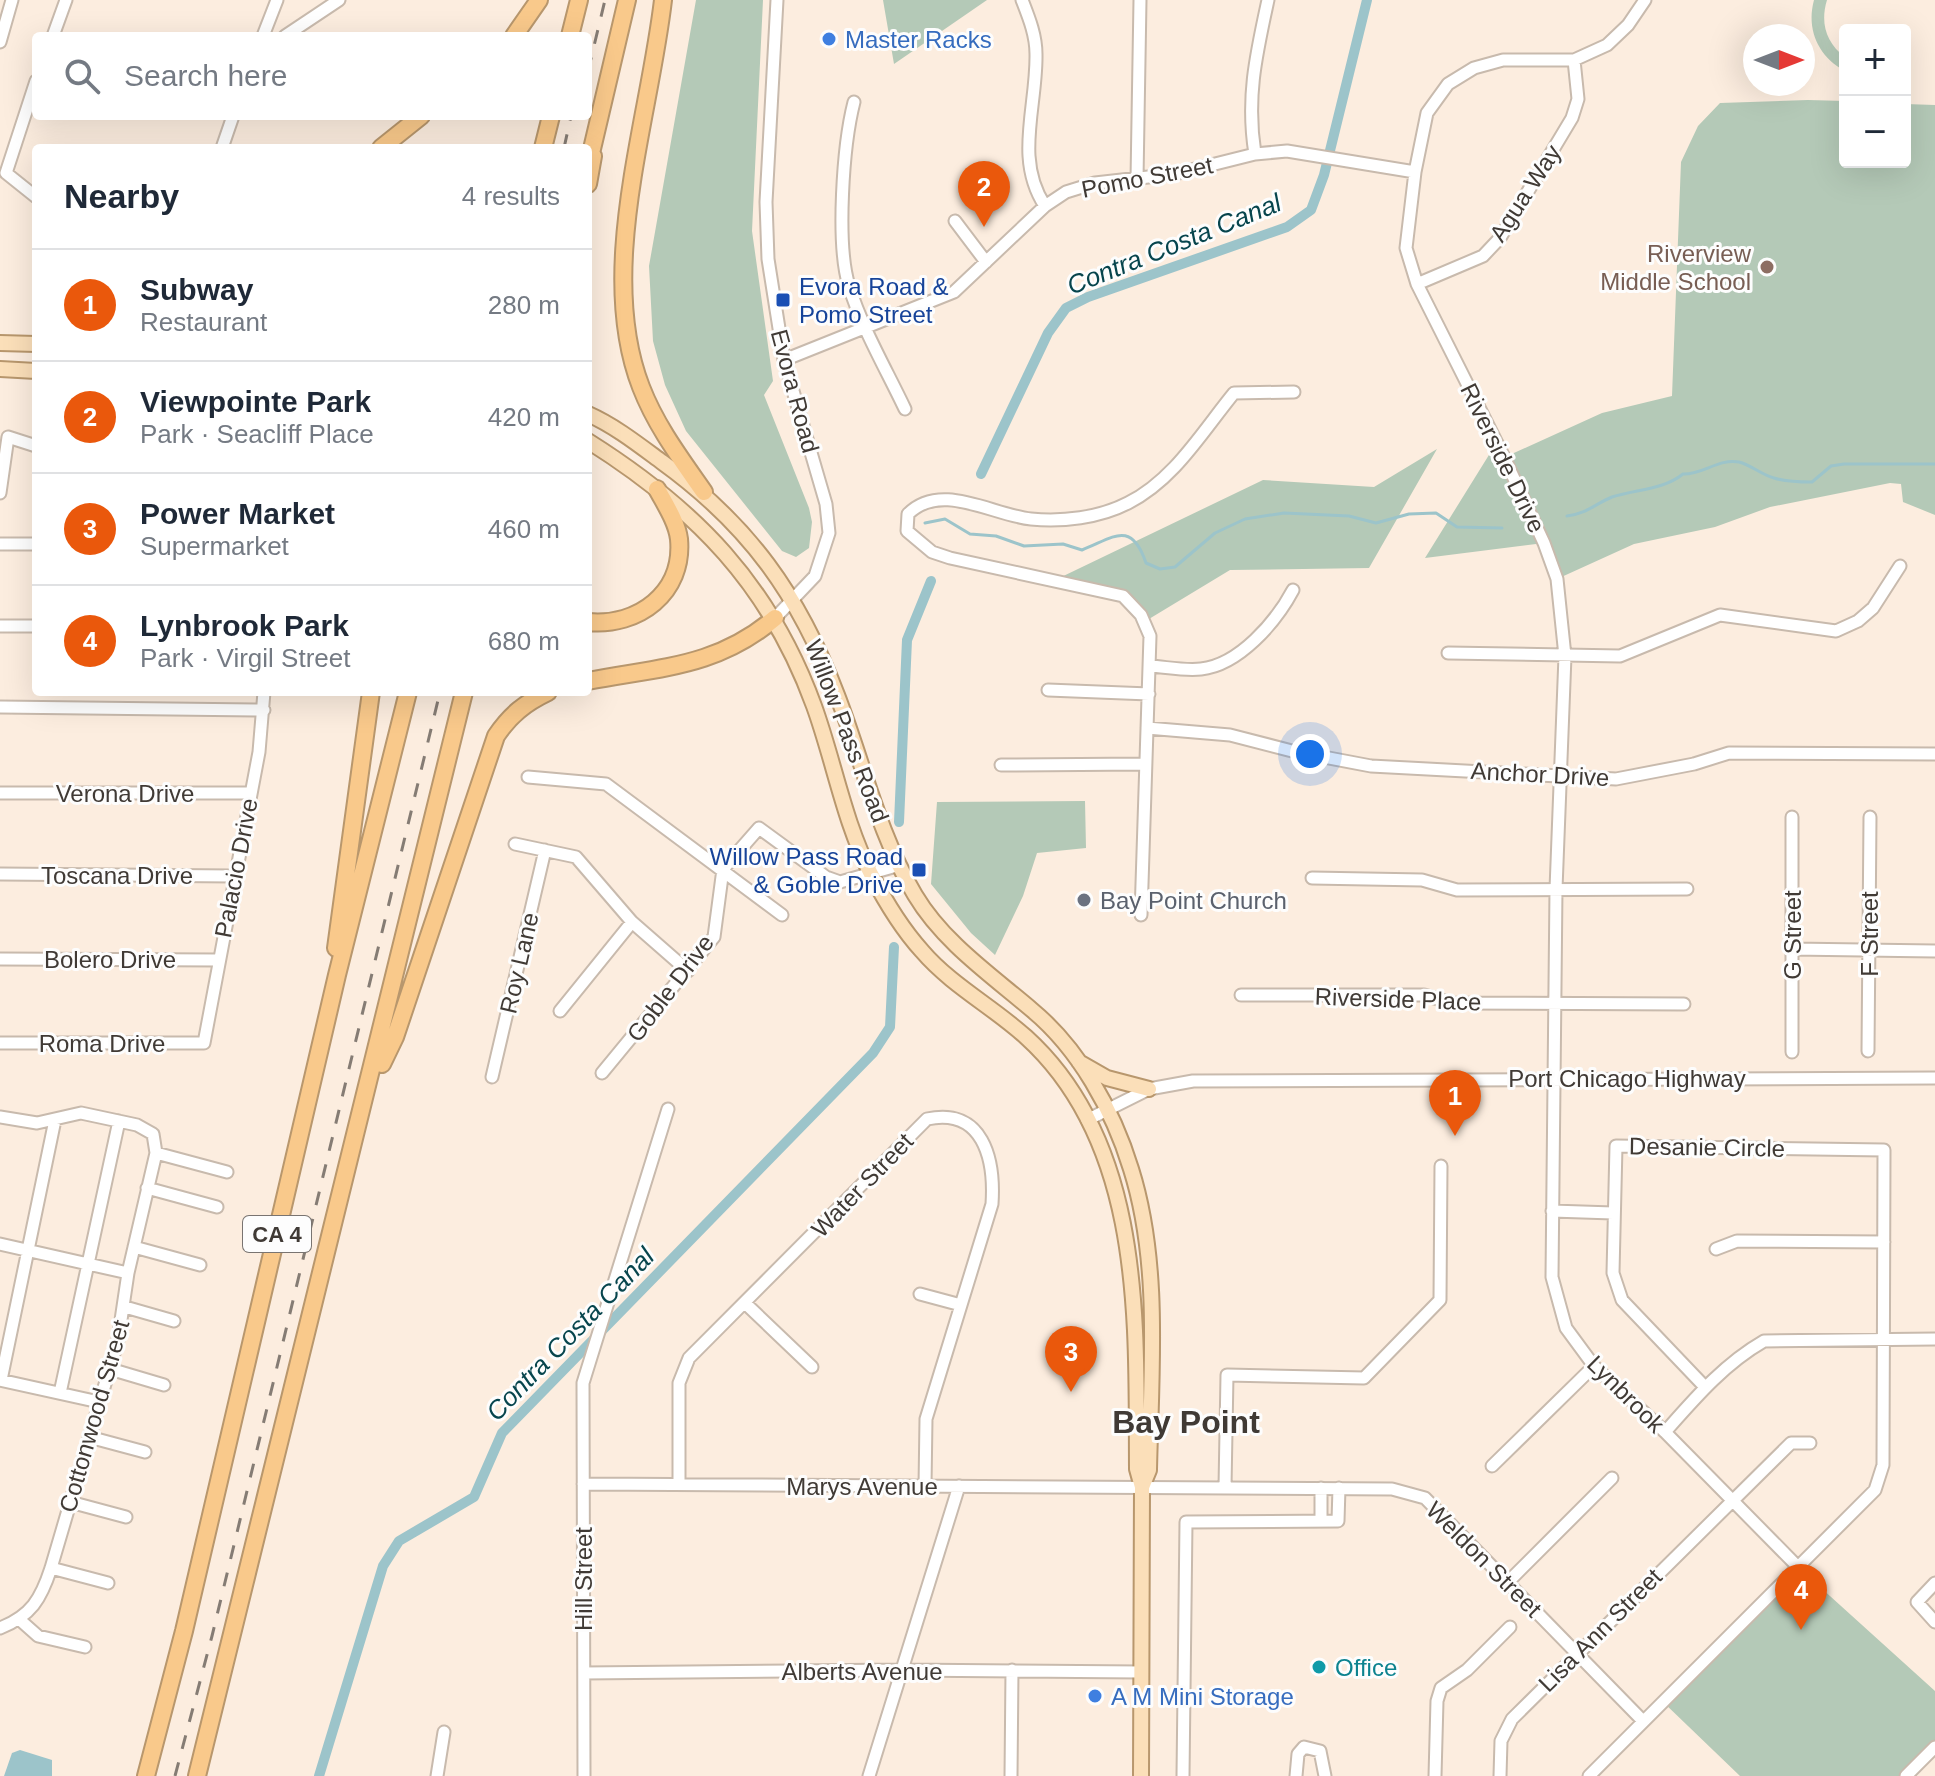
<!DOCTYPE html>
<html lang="en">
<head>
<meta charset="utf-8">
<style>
	:root { --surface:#fff; --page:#f2f2f3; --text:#1f2937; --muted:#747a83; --line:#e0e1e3; --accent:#ea580c }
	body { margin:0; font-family:Helvetica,sans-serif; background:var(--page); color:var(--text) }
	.controls { position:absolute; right:24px; top:24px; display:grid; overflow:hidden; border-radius:8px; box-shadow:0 8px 32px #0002 }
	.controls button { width:72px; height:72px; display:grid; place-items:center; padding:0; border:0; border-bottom:2px solid var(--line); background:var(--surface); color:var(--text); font:40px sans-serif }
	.compass { position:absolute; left:1743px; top:24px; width:72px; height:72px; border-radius:50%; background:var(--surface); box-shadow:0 8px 32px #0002; rotate:90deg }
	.you { position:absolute; left:1310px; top:754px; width:28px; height:28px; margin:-20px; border:6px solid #fff; border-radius:50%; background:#1a73e8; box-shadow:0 0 0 12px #1a73e833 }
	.badge { display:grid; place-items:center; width:52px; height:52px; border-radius:50%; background:var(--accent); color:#fff; font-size:26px; font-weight:700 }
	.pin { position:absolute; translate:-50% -66px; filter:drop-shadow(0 2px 4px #0008) }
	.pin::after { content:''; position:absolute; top:42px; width:28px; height:24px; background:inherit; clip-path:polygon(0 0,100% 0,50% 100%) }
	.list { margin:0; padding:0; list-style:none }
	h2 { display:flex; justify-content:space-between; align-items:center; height:104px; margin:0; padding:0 32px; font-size:34px }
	h2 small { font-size:26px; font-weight:400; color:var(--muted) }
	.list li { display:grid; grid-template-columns:52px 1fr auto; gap:24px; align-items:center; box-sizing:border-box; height:112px; padding:0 32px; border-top:2px solid var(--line) }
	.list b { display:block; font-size:30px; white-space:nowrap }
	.list p { margin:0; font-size:26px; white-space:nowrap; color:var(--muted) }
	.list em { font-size:26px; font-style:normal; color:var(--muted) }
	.icon { flex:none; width:44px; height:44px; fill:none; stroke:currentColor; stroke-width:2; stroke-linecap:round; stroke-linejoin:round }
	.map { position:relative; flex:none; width:1935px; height:1776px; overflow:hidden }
	.search { position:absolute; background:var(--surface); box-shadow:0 8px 32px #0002; left:32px; top:32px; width:560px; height:88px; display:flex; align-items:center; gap:20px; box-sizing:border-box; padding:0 28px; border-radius:8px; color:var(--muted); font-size:30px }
	.panel { position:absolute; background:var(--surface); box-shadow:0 8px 32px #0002; left:32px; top:144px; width:560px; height:552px; border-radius:8px }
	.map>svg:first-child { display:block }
	.green { fill:#b4c9b7 }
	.water { fill:#9cc4ca }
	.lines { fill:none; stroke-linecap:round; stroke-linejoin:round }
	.stream { stroke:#9cc4ca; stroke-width:3 }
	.canal { stroke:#9cc4ca; stroke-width:10 }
	.minor-casing { stroke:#c8baad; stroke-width:15 }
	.major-casing { stroke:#b8976d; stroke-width:18 }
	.highway-casing { stroke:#b8976d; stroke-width:20 }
	.minor { stroke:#fff; stroke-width:11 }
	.major { stroke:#fbdfb9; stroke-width:14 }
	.highway { stroke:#f9c98b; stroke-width:16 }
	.rail { stroke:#857c74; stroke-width:3; stroke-dasharray:14 14; stroke-linecap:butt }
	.shop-dot { fill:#3f7fe0; stroke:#fdfdfd; stroke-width:3 }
	.education-dot { fill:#8d6e63; stroke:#fdfdfd; stroke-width:3 }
	.transit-dot { fill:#1a4fb4; stroke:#fdfdfd; stroke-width:3 }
	.worship-dot { fill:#6b7280; stroke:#fdfdfd; stroke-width:3 }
	.culture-dot { fill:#0f9aa8; stroke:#fdfdfd; stroke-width:3 }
	.labels { text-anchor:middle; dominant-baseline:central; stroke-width:6; stroke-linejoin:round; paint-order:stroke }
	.shield { fill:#fdfdfd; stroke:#797471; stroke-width:2 }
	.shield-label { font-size:22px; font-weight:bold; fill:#403a35 }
	.shop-label { font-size:24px; fill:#366cbe; stroke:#fdfdfd; text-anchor:start }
	.street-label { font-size:24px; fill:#403a35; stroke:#fdfdfd }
	.education-label { font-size:24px; fill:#785e54; stroke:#fdfdfd; text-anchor:end }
	.transit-label { font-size:24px; fill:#164399; stroke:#fdfdfd; text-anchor:start }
	.worship-label { font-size:24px; fill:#5b616d; stroke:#fdfdfd; text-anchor:start }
	.culture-label { font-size:24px; fill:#0d838f; stroke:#fdfdfd; text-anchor:start }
	.water-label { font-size:26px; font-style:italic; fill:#07454d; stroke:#fdfdfd }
	.district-label { font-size:32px; font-weight:bold; fill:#403a35; stroke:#fdfdfd }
</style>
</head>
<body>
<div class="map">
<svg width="1935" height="1776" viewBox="0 0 1935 1776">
	<rect width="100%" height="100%" fill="#fceddf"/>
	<path class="green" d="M696,0h67l-11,231 21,150 -9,14 45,113 3,14 -3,26 -13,9 -14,-6 -96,-120 -21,-46 -12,-44 -4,-75z
		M883,0h104l-93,64z
		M1814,0h13c-7,23 -1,43 18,57v14c-27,-14 -39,-42 -31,-71z
		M1808,100l37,1v61h60v-58l30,1v410l-32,-13 -2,-18 -11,-1 -120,24 -55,20 -81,17 -77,35 -13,-36 -119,15 72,-116 8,15 97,-44 70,-17 9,-234 17,-36 22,-23z
		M1437,449l-68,119 -139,2 -86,52 -21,-26 -70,-15 210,-101 111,7z
		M1085,801l1,47 -49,5 -14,43 -28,59 -24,-22 -40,-49 6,-82z
		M1799,1568l136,123v56l-30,29h-165l-78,-75z"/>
	<path class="water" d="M20,1750l32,10v16h-48l8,-23z"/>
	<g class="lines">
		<path class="stream" d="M1567,516c19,-2 28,-12 45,-19 25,-8 51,-7 71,-23 19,1 36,-16 56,-12 12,3 23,13 35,16 12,4 26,4 38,4l19,-16 13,-2h91
			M925,523l20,-4 25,15 26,2 28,10 39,-2 19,6c31,-12 49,-31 64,13l14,6 15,-2 40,-34 30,-14 39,-6 65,3 27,7 33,-9 27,-1 21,14 45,1"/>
		<path class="canal" d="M981,474l67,-141 18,-25 22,-11 199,-70 24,-17 13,-35 43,-175
			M899,822l8,-182 24,-59
			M319,1776l64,-210 16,-25 75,-44 28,-64 371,-380 17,-26 4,-80"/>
		<defs>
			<path id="minor" d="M1022,0c7,18 14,35 14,54 1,53 -22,105 9,152
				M1645,0l-17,25 -21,20 -33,15h-71l-29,8 -26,16 -21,29 -12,59 -9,76 11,36 87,173 40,86 13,36 8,77 -9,233 -4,388 14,51 28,38 71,66 134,136
				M53,36l13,-36
				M263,36l14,-36
				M285,36l54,-36
				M0,42l12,-42
				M36,81l-30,92 30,24
				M854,102c-11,43 -18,142 -5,184 13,42 37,83 56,123
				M222,148l11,-32
				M1255,154c-9,-56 1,-99 13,-154
				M1137,179l3,-179
				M955,221l31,41
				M1417,284l66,-28 17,-18 72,-120 6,-19 -4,-39
				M784,360l170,-68 91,-86 21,-14 29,-9 80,-9 80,-20 32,-3 128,21
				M0,493l8,-56 28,9
				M0,544h36
				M775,618l40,-42 14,-43 -3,-29 -42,-144 -16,-101 -2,-57 11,-202
				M0,626h36
				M1448,653l172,3 100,-41 116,16 22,-10 15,-13 27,-42
				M1150,666c16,1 35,5 51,3 38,-4 75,-47 92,-79
				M1048,690l101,4
				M0,707l264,3
				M1147,728l83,7 62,16 79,15 245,13 78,-15 35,-11 206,1
				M1001,765l143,-1
				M528,777l78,7 176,131
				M0,793h250
				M1792,817v235
				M515,844l61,13 56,65 56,49
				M0,874l233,2
				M1312,878l110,2 35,10 230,-1
				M1141,915l9,-279 -9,-21 -18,-19 -173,-38 -18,-6 -25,-21 1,-17c33,-33 84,1 123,5 31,3 68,-1 97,-16 46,-23 74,-71 106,-110l60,-1
				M1792,949l143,2
				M0,959l219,1
				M1241,995h183l28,8 232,1
				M560,1011l72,-89
				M0,1043h204l55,-291 5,-60
				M1868,1051l2,-234
				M602,1073l112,-136 9,-68 36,-41 67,49 14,5 60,-17
				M492,1077l53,-227
				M0,1117l37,6 44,-10 56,12 16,9 3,19 -28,120 -10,67 -67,228c-10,31 -20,48 -51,60
				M1087,1120l62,-31 44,-8 742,-3
				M156,1153l71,19
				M147,1188l70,19
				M1552,1211l61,2
				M0,1244l128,29
				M134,1247l66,18
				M1716,1249l21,-8 147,1
				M920,1294l41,11
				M746,1304l66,63
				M125,1307l49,14
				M110,1369l54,16
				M0,1380l99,22
				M1,1380l54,-260
				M60,1393l59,-272
				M1665,1432c30,-34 59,-68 99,-91l171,-2
				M89,1437l56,15
				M1492,1466l102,-100
				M583,1484l809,5 33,9 217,222
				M679,1484v-101l10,-25 238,-239c56,-12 68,40 65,85l-66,215 -1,67
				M1225,1487l2,-112 137,3 76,-78 1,-134
				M1321,1488v32
				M70,1502l56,15
				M51,1568l57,15
				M1509,1581l103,-103
				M1935,1583l-18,19 18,20
				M20,1620l18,16 47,11
				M584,1673l318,-3 239,2
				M437,1776l7,-44
				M584,1776l-1,-393 85,-274
				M869,1776l90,-290
				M1011,1776l1,-106
				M1183,1776l3,-254 152,-1 1,-33
				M1296,1776l2,-22 6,-7 16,4 5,25
				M1435,1776l2,-75 4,-13 26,-18 43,-43
				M1500,1776l1,-35 11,-22 279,-276h19
				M1589,1776l286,-286 8,-25 1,-315 -268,-4 -3,127 9,27 83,87
				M1906,1776l29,-29"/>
			<path id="major" d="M0,343l36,1
				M0,369l36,2
				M588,414c27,12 51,31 74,48 87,63 137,133 175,233 26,67 41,138 78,200 28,47 76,80 117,115 47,39 81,100 99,159 30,95 20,202 18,301l-7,17
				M588,441c108,68 182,144 226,265 20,55 30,116 57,168 14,27 31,55 51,77 29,34 71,56 104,86 119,108 110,287 111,432l5,18 -1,289
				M1079,1062l28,16 42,11"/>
			<path id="highway" d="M663,0c-14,121 -67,271 -22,387 15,39 40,72 63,105
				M514,36l25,-36
				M570,36l9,-36
				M381,148l40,-32
				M543,148l8,-32
				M588,166l39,-166
				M588,184l5,-28
				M588,622c50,5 96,-29 91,-83 -2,-17 -14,-35 -22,-50
				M588,681c71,-14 128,-13 187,-63
				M336,948l35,-256
				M382,1064l13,-27 101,-301c14,-21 29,-33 52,-44
				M146,1776l38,-145 153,-656 71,-283
				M197,1776l267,-1084"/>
		</defs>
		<use href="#minor" class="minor-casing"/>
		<use href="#major" class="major-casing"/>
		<use href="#highway" class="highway-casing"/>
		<use href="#minor" class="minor"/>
		<use href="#major" class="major"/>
		<use href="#highway" class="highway"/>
		<path class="rail" d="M588,71l17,-71
			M564,148l7,-32
			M175,1776l37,-140 228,-944"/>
	</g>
	<g class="shop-dot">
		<circle cx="829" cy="39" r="8"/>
		<circle cx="1095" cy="1696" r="8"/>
	</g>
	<circle class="education-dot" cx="1767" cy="267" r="8"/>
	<g class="transit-dot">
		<rect x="775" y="292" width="16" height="16" rx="4"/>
		<rect x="911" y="862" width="16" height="16" rx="4"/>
	</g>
	<circle class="worship-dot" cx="1084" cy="900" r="8"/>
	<circle class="culture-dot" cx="1319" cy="1667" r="8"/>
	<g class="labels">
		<rect class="shield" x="243" y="1216" width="68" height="36" rx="6"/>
		<g class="shield-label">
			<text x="277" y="1234">CA 4</text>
		</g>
		<g class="shop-label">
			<text x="845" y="39">Master Racks</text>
			<text x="1111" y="1696">A M Mini Storage</text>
		</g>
		<g class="street-label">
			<text transform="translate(1147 177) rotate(-11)">Pomo Street</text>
			<text transform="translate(1525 193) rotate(-57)">Agua Way</text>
			<text transform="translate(795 391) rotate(75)">Evora Road</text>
			<text transform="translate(1503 458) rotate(64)">Riverside Drive</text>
			<text transform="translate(847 731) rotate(69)">Willow Pass Road</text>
			<text transform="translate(1540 774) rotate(3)">Anchor Drive</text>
			<text x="125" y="793">Verona Drive</text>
			<text transform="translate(236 868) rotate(-79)">Palacio Drive</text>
			<text x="117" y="875">Toscana Drive</text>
			<text transform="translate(1869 934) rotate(-90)">F Street</text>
			<text transform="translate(1792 935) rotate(-90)">G Street</text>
			<text x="110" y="959">Bolero Drive</text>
			<text transform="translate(519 963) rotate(-77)">Roy Lane</text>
			<text transform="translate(670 988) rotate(-53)">Goble Drive</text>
			<text transform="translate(1398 999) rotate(2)">Riverside Place</text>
			<text x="102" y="1043">Roma Drive</text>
			<text x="1627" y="1078">Port Chicago Highway</text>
			<text transform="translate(1707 1147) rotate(1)">Desanie Circle</text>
			<text transform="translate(862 1185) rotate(-46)">Water Street</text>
			<text transform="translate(1626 1394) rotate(45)">Lynbrook</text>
			<text transform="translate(94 1416) rotate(-74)">Cottonwood Street</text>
			<text x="862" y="1486">Marys Avenue</text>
			<text transform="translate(1484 1559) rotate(45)">Weldon Street</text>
			<text transform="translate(583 1579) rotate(-90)">Hill Street</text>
			<text transform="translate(1600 1630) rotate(-45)">Lisa Ann Street</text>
			<text x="862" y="1671">Alberts Avenue</text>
		</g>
		<g class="education-label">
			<text x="1751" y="253">Riverview<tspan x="1751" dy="28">Middle School</tspan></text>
		</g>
		<g class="transit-label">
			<text x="799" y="286">Evora Road &amp;<tspan x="799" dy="28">Pomo Street</tspan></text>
			<text x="903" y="856" text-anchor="end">Willow Pass Road<tspan x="903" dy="28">&amp; Goble Drive</tspan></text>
		</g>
		<g class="worship-label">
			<text x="1100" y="900">Bay Point Church</text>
		</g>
		<g class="culture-label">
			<text x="1335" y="1667">Office</text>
		</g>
		<g class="water-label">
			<text transform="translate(1174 244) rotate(-22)">Contra Costa Canal</text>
			<text transform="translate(570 1334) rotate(-46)">Contra Costa Canal</text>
		</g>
		<g class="district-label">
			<text x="1186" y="1422">Bay Point</text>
		</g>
	</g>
</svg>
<div class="controls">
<button>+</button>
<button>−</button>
</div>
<svg class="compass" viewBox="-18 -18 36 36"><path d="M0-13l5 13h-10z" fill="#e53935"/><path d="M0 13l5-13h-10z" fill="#747a83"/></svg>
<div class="you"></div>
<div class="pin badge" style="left:1455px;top:1136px">1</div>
<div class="pin badge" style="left:984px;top:227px">2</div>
<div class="pin badge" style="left:1071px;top:1392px">3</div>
<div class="pin badge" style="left:1801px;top:1630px">4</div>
<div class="search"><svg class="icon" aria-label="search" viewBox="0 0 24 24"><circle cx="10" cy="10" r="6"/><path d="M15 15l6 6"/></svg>Search here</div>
<section class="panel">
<h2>Nearby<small>4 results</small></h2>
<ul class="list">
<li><span class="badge">1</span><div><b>Subway</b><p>Restaurant</p></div><em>280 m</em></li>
<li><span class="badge">2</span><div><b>Viewpointe Park</b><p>Park · Seacliff Place</p></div><em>420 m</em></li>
<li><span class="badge">3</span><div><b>Power Market</b><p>Supermarket</p></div><em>460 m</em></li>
<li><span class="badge">4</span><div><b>Lynbrook Park</b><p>Park · Virgil Street</p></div><em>680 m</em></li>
</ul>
</section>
</div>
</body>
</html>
